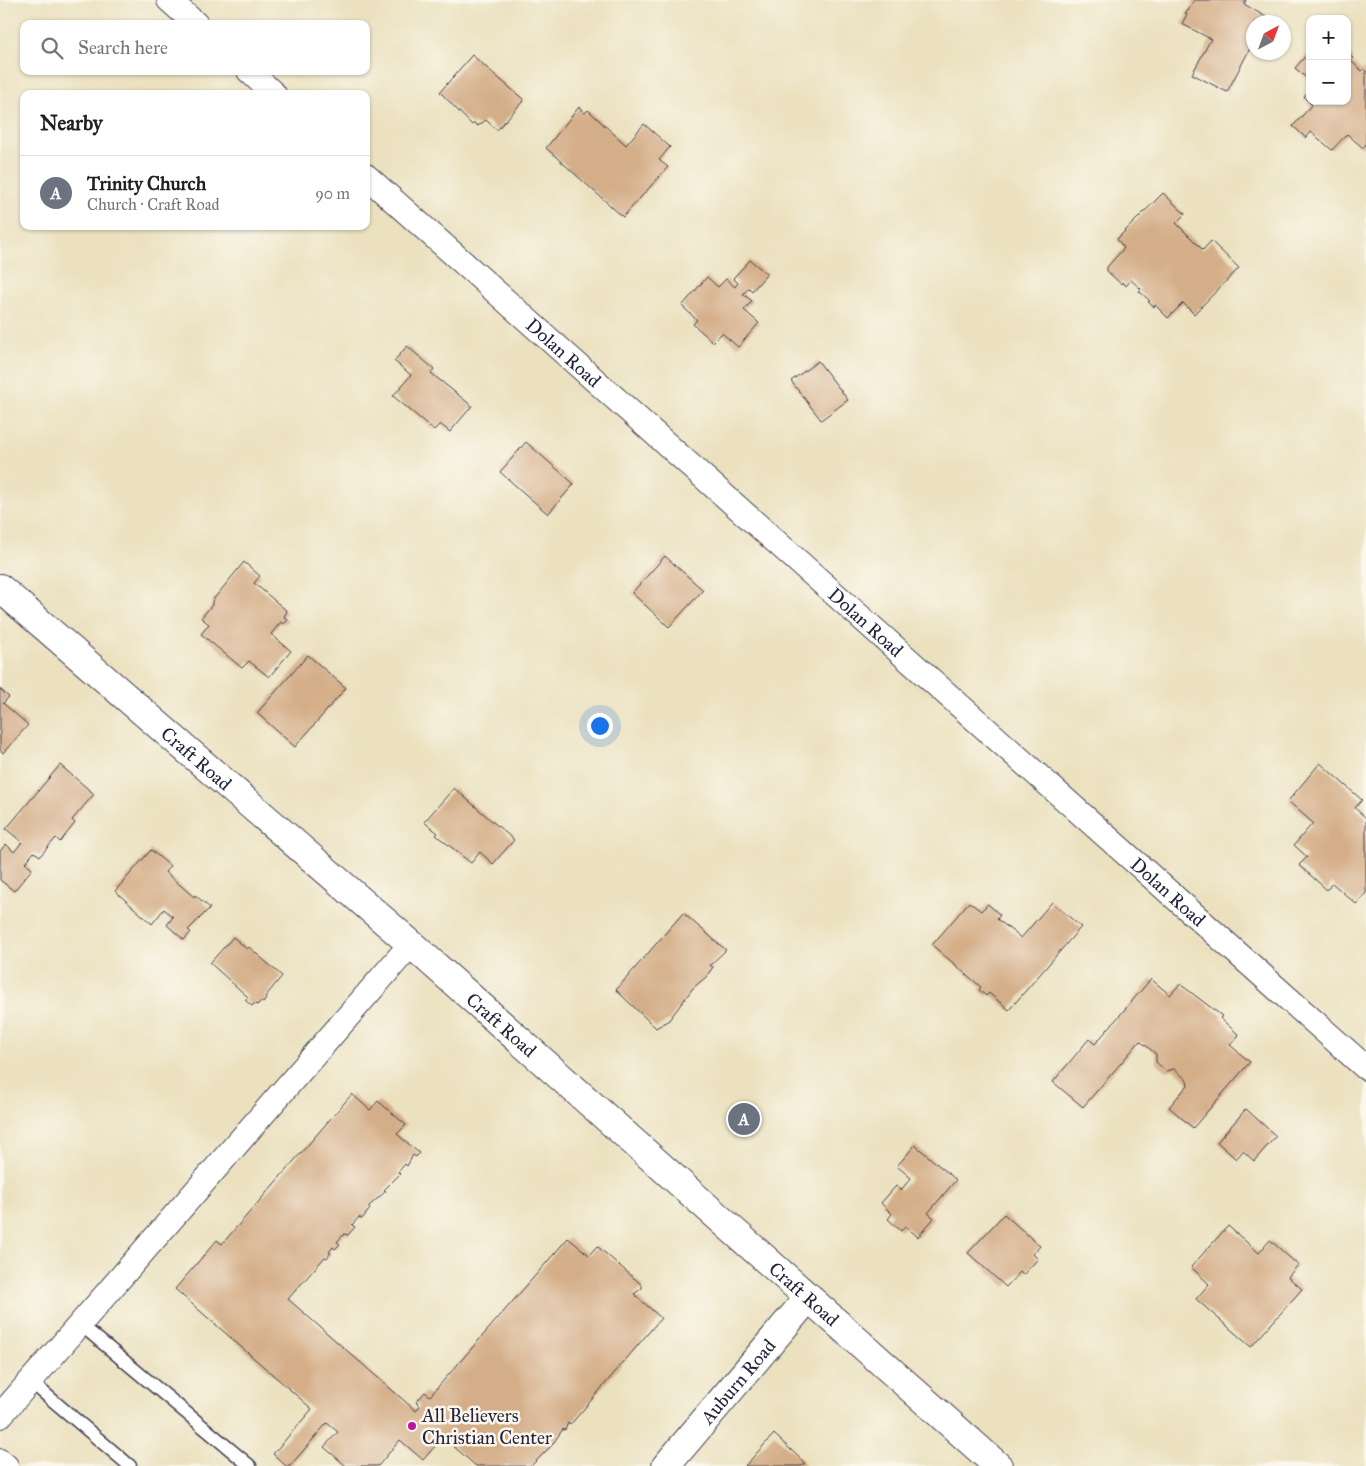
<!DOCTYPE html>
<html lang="en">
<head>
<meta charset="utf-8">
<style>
	:root { --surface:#fff; --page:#f2f2f2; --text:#202124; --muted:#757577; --line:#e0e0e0; --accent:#0f766e }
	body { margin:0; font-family:"IM FELL Great Primer",serif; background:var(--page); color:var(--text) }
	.controls { position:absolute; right:15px; top:15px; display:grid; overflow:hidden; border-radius:10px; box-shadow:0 1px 4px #0004 }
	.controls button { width:45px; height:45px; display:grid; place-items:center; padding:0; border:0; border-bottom:1px solid var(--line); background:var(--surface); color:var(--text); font:25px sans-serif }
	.compass { position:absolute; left:1246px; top:15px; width:45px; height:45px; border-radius:50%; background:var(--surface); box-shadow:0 1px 4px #0004; rotate:41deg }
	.you { position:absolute; left:599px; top:725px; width:18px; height:18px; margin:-12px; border:4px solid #fff; border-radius:50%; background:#1a73e8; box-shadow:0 0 0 8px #1a73e833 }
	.badge { display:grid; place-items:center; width:32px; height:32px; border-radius:50%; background:var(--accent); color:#fff; font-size:16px; font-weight:700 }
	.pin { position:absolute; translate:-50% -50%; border:2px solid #fff; box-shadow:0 1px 5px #0006 }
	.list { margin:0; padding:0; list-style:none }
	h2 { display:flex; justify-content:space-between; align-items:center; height:65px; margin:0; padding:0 20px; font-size:21px }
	h2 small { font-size:16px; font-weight:400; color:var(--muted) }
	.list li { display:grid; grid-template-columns:32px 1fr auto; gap:15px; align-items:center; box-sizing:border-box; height:75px; padding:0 20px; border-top:1px solid var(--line) }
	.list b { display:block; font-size:19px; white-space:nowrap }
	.list p { margin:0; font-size:16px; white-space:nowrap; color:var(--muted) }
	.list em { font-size:16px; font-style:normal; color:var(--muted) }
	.icon { flex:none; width:28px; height:28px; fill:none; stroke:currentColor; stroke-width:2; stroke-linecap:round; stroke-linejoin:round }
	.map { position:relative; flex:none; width:1366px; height:1466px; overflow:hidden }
	.search { position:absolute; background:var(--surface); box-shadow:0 1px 4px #0004; left:20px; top:20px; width:350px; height:55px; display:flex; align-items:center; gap:12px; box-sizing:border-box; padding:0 18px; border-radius:10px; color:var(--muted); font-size:19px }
	.panel { position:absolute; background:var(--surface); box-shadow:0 1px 4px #0004; left:20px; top:90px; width:350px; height:140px; border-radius:10px }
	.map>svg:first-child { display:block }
	.building { fill:#d4ae88 }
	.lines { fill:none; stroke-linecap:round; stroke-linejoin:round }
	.service-casing { stroke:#403f4f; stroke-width:15 }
	.minor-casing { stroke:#403f4f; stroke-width:26 }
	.tertiary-casing { stroke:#403f4f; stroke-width:30 }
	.service { stroke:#fff; stroke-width:12 }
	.minor { stroke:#fff; stroke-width:24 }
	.tertiary { stroke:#fff; stroke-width:28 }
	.poi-dot { fill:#b5179e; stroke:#fbf7ec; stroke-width:2 }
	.labels { text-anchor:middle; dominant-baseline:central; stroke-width:5; stroke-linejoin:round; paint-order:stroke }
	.street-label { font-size:19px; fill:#22223b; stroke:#fbf7ec }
	.poi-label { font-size:19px; fill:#22223b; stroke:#fbf7ec; text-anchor:start }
</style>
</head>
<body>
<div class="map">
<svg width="1366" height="1466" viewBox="0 0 1366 1466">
	<rect width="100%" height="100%" fill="#fbf7ec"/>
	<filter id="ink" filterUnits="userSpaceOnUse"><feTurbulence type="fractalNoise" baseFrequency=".02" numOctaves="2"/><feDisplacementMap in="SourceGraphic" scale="10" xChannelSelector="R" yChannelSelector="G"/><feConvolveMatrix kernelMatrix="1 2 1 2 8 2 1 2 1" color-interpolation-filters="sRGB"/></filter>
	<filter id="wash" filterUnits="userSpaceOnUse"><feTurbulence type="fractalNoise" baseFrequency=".0096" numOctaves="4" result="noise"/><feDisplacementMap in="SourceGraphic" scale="20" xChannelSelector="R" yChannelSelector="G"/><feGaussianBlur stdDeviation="1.12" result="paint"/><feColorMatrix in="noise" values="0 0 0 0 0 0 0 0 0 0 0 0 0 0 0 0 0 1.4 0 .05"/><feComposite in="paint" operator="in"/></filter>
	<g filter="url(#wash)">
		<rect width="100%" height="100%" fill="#ebe1bf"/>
		<g id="blocks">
			<path class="building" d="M1194,0h52l-2,4 22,13 -3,5h-9v19l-27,51 -35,-18 19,-35 -29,-15 5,-10 -2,-1 3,-2z
				M1310,51v30l-15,-13z
				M1347,53l6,5 -2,3 11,10 2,-2 2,2v73l-3,4 -16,-14 -15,16 -21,-18 -5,6 -13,-12 19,-21 -8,-8 6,-7v11h37z
				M472,55l52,45 -27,30 -11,-10 -8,6 -4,-3 -2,2 -32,-33z
				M579,107l6,6 3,-3 38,35 18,-21 26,23 -11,13 9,7 -45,50 -77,-69z
				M1163,193l22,21 -9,9 27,27 8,-9 28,27 -45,46 -11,-11 -15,15 -13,-13 -1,2 -6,-5 2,-1 -11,-10 2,-2 -10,-9 -5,6 -4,-4 -1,2 -14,-13v-4l17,-19 -7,-9z
				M750,260l17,14 -15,17 -3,-3 -6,6 9,7 -8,9 15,13 -21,24 -16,-14 -9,9 -20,-18 4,-4 -15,-14 25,-29 11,10 8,-8 9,8 3,-4 -5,-5z
				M407,346l27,23 -3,4 41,33 -22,26 -10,-8 -6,6 -41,-34 18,-21 -17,-14z
				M818,361l30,39 -27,20 -30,-39z
				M526,442l48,42 -26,30 -48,-42z
				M665,556l38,34 -34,37 -37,-34z
				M244,562l16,14 -6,7 33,28 -3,6 4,3 -4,4 -3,-2 -10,12 20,17 -22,26 -20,-16 -7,7 -41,-34 8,-10 -8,-6 11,-13v-4z
				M308,655l38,33 -51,59 -38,-34z
				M0,689l9,8 -6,6 25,22 -25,28 -3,-3z
				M1320,763l42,37 -7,8 11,10v75l-10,11 -24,-21 -5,7 -28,-25 8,-8 -13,-12 19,-22 -25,-22z
				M60,765l34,29 -22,26 3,3 -15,19 -4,-4 -16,18 -6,-4 -9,11 7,6 -18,22 -14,-11v-29l6,-7 8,8 8,-10 -16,-13z
				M454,788l60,52 -21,24 -13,-12 -9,11 -35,-28 2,-2 -14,-11z
				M151,850l19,16 -5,6 29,25 1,-2 15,13 -22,22 3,2 -7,8 -17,-15 6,-8 -9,-8 -12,15 -37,-33z
				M969,902l12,9 7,-7 12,11 -3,4 24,19 31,-36 29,25 -72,83 -20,-17 -3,3 -7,-6 2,-3 -49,-42z
				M683,913l43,37 -16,15 3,2 -7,10 -13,11 -24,32 -13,8 -40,-38z
				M233,937l14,12 2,-2 33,29 -17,21 2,1 -4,5 -2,-2 -4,4 -2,-2 -3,3 -7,-6 3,-3 -38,-34z
				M1151,979l19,16 10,-11 42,32 -2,2 19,17 -9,10 20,17 -57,66 -24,-21 19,-22 -1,-5 -13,-11 -8,2 -10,-9v-8l-16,-13 -57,66 -30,-25 36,-43 6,5z
				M352,1094l18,16 8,-9 28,24 -9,9 22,19 -3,4 -3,-2 -6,11 -2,-2 -7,8 2,2 -16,16 2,1 -18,16 2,2 -8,10 -3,-2 -7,8 3,2 -7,8 -4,-1 -7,8 3,2 -5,5 -2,-2 -4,5 2,1 -4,5 -2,-1 -37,42 128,112 4,-5 -4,-4 9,-10 5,4 138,-158 21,17 8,-9 45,39v3l-8,6 27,24 -78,92 -13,15 -2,-2 -3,7 -2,-1 -11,16 -21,21h-55l-33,-29 -20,23 -23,-20 -22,26h-32l-22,-19 14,-15 -11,-9 -37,43h-4l-13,-12 39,-45 -137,-120 42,-49 5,4z
				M1246,1109l30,27 -22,25 -11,-10 -7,8 -19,-17z
				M915,1145l41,35 -28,33 6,5 -16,19 -13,-11 -4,5 -13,-12 4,-5 -11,-11 15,-17 5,4 10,-12 -14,-12z
				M1004,1214l36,32 -7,8 5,5 -15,16 -3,-3 -14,15 -38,-34z
				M1228,1226l31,27 11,-13 28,25 -10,12 14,12 -51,58 -55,-48 13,-15 -18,-17z
				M774,1434l31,29 -3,3h-57z"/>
		</g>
	</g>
	<g filter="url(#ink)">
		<use href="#blocks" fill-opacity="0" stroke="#403f4f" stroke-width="1"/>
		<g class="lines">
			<defs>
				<path id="service" d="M80,1324l170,142
					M30,1381l100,85"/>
				<g id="minor">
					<path d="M169,0l27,24"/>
					<path d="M249,71l25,23"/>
					<path id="s1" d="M366,176l1000,892"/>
					<path d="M0,1416l411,-472"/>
					<path d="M0,1461l6,5"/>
				</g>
				<g id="tertiary">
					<path id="s2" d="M0,588l411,356 587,522"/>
					<path id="s3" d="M666,1466l143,-169"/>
				</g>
			</defs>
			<use href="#service" class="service-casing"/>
			<use href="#minor" class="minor-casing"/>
			<use href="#tertiary" class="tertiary-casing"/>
			<use href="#service" class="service"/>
			<use href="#minor" class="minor"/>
			<use href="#tertiary" class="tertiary"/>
		</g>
	</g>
	<circle class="poi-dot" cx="412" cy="1426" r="5"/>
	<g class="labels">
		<g class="street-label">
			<text stroke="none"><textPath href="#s1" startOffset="265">Dolan Road</textPath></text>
			<text stroke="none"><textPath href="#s1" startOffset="670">Dolan Road</textPath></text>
			<text stroke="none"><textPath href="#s2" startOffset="260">Craft Road</textPath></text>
			<text stroke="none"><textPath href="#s1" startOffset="1075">Dolan Road</textPath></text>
			<text stroke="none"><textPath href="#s2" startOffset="665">Craft Road</textPath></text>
			<text stroke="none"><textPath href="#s2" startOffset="1070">Craft Road</textPath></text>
			<text stroke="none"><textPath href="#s3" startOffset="111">Auburn Road</textPath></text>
		</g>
		<g class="poi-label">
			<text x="422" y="1415">All Believers<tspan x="422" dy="22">Christian Center</tspan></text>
		</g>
	</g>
</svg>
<div class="controls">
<button>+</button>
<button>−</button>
</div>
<svg class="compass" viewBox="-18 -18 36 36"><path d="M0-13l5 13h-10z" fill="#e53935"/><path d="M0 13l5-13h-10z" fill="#757577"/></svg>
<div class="you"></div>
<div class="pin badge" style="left:744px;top:1119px;background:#6b7280">A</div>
<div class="search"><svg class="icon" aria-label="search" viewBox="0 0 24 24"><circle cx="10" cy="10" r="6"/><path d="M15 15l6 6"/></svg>Search here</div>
<section class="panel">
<h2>Nearby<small></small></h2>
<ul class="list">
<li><span class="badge" style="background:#6b7280">A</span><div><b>Trinity Church</b><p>Church · Craft Road</p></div><em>90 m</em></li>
</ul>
</section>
</div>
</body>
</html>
